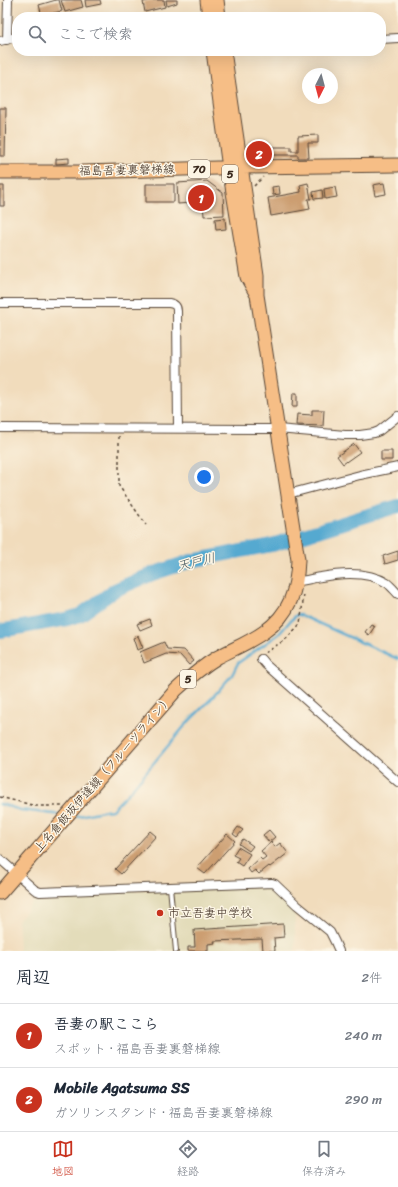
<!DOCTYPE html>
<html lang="ja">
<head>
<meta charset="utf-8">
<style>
	:root { --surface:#fff; --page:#f6f6f7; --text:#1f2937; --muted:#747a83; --line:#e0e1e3; --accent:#c8321e }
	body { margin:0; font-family:Sriracha,"Klee One",sans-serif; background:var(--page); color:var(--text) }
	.compass { position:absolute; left:302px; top:68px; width:36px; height:36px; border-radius:50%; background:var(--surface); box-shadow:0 4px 16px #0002; rotate:186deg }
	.you { position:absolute; left:204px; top:477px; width:14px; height:14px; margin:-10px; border:3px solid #fff; border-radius:50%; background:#1a73e8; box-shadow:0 0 0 6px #1a73e833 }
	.badge { display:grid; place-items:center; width:26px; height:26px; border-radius:50%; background:var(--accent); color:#fff; font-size:13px; font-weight:700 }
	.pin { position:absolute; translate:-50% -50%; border:2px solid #fff; box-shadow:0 1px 4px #0006 }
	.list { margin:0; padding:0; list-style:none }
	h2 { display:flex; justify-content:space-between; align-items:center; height:52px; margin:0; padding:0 16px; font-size:17px }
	h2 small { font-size:13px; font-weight:400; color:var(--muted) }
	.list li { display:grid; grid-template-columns:26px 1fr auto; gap:12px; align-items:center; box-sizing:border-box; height:64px; padding:0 16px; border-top:1px solid var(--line) }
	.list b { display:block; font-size:15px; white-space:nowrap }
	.list p { margin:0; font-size:13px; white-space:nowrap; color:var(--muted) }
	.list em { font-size:13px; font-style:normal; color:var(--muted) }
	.icon { flex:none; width:22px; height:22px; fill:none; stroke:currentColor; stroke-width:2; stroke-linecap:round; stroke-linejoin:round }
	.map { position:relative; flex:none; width:398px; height:951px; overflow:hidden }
	.search { position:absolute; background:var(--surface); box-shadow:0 4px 16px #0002; left:12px; right:12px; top:12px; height:44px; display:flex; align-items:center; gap:10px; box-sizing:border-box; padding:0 14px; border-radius:16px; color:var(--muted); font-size:15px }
	.sheet { height:180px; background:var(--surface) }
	nav { display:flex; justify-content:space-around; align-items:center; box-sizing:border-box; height:56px; border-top:1px solid var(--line); background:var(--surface); font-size:11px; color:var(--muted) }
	nav a { display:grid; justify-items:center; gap:2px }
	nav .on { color:var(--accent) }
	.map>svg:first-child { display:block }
	.built { fill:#e3dcba }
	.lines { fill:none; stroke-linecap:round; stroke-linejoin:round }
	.stream { stroke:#54a9d0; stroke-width:2.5 }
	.river { stroke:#54a9d0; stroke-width:14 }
	.building { fill:#cc9e71 }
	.service-casing { stroke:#564536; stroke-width:6 }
	.minor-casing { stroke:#564536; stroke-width:10 }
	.primary-casing { stroke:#564536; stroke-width:15 }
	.path { stroke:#564536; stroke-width:1.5; stroke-dasharray:3 3; stroke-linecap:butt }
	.service { stroke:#fff; stroke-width:4 }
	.minor { stroke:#fff; stroke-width:8 }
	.primary { stroke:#f6be86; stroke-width:13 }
	.poi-dot { fill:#c8321e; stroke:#fcf5e5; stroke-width:1.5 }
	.labels { text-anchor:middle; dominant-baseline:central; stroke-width:3; stroke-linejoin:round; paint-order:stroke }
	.shield { fill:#fcf5e5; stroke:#75675a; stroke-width:1 }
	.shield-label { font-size:11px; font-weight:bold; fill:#3b2a1e }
	.street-label { font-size:12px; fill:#3b2a1e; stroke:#fcf5e5 }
	.poi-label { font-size:12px; fill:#3b2a1e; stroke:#fcf5e5; text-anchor:start }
	.water-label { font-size:13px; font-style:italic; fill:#44565c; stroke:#fcf5e5 }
</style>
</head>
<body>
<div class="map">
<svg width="398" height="951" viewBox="0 0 398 951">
	<rect width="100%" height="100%" fill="#fcf5e5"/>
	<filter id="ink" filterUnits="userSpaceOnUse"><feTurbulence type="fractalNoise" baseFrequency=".025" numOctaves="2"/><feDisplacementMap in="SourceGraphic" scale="8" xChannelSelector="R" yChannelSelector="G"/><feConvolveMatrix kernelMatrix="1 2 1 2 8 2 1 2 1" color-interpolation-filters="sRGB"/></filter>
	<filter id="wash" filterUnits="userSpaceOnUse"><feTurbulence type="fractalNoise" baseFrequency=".012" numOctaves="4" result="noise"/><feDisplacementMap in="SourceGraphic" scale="16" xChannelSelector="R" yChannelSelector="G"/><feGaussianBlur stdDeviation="0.9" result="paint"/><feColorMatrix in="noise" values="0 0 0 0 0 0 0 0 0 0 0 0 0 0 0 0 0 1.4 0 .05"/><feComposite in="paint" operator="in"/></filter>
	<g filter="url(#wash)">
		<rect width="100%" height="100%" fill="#f1dcbc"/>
		<path class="built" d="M271,885l24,21v45h-276l-1,-30 17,-22 16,-5z"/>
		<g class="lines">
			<path class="stream" d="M0,804l21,6 41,5
				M73,816h6l24,-5 9,-1 19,-20 57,-68 23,-23 21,-24 6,-12 41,-29 12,-14 7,-6 100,45"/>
			<path class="river" d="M0,631l67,-12 13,-4 35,-25 37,-16 39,-13 81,-16 126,-39"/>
		</g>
		<g id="blocks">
			<path class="building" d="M56,0h3l3,11 -20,5 -3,-11z
				M61,0h20l2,7 -18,5z
				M85,0h15l1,4 -15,3z
				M151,0h13l1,7 -20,5 -2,-10z
				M166,0h11v3l-10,3z
				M0,108h6l-1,48h-5z
				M318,135v8h-10l1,15h-11v-3h-33v-8h26v4h7v-15z
				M69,158v5l-13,1v-5z
				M207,181l16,12 1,22 -20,1 -1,-14 -25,2 -1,-21z
				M308,183l3,16h-3l2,10 -39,7 -3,-18 33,-6 -1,-7z
				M384,183l2,11 -11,2 -2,-11z
				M146,184h28v18h-28z
				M0,186h4v20h-4z
				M279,186l1,8 -7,1 -1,-8z
				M335,187l2,10 -12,2 -1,-10z
				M322,190l1,8 -9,1 -1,-7z
				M225,218l1,11 -10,1 -1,-11z
				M293,393h4v14h-5z
				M312,410h12l-1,16 -27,-1 1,-11 15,1z
				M354,444l6,8 -17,12 -6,-8z
				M381,451h11v9h-11z
				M398,551v9l-13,4 -2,-8z
				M150,619l2,6 -12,5 -3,-6z
				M371,624l4,2 -6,9 -4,-3z
				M138,636l5,12 -6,2 -4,-12z
				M164,642l3,7 17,1 10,11 -5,4 -9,-10 -14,-1 -22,9 -4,-11z
				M238,827l5,3 -6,7 -4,-3z
				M269,830l6,7 -6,5 -6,-7z
				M150,831l6,5 -35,38 -6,-5z
				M227,834l8,7 -30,33 -8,-6z
				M243,839l10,7 -4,5 -10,-7z
				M271,842l4,5 5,-4 8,10 -18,14 -1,-1 -10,8 -4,-4 -4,3 -3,-4 12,-11 2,2 4,-3 -5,-6z
				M238,847l12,7 -8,12 -6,-4 3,-4 -6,-3z
				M283,924l1,13 -10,1 1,13h-12l-1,-12 -48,2 1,2 -7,1v7h-20v-4h7l-1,-17z"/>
		</g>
	</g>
	<g filter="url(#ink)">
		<use href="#blocks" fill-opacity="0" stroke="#564536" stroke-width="1"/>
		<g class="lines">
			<defs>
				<path id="service" d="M170,887l6,64"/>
				<path id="minor" d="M381,39l17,-1
					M7,40l1,-40
					M0,41l17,-4
					M0,303h169c6,1 8,3 8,8l1,117
					M0,428l278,1 67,6h15l14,-2 5,-2 19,-15
					M288,494l72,-19 38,-8
					M297,581c8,0 16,-3 24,-4 21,-4 47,-6 66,6 4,3 8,8 11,11
					M261,659l4,5 133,118
					M0,859l35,31 5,2 232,-9 3,1 22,21 33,27 5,10 4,9"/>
				<path id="primary" d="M207,0l2,17
					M217,0l2,17
					M213,51l16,117 18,109 10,18
					M0,172h83l134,-4 24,-1 157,-2
					M0,893l176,-203c13,-12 27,-24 42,-33 15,-8 32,-15 46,-25 26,-18 33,-42 34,-72l-41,-265v-20l-33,-224"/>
			</defs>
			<use href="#service" class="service-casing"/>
			<use href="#minor" class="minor-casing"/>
			<use href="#primary" class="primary-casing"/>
			<path class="path" d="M249,144l12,13
				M254,186l9,-9
				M119,436v50l27,39
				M265,653l21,-14 14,-15 4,-30
				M0,797l36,9h26"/>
			<use href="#service" class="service"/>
			<use href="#minor" class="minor"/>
			<use href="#primary" class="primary"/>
		</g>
	</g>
	<circle class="poi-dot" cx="160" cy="913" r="4"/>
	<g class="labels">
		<g class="shield">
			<rect x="188" y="160" width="22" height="18" rx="3"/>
			<rect x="222" y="165" width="16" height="18" rx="3"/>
			<rect x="180" y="670" width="16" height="18" rx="3"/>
		</g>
		<g class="shield-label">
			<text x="199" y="169">70</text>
			<text x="230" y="174">5</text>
			<text x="188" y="679">5</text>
		</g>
		<g class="street-label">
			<text transform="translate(127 170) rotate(-1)">福島吾妻裏磐梯線</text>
			<text transform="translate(103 774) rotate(-49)">上名倉飯坂伊達線（フルーツライン）</text>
		</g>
		<g class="poi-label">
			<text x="168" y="913">市立吾妻中学校</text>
		</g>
		<g class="water-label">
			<text transform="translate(196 562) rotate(-14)">天戸川</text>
		</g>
	</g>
</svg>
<svg class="compass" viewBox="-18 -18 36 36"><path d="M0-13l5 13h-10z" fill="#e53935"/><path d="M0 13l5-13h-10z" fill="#747a83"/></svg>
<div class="you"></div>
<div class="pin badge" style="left:201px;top:198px">1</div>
<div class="pin badge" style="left:259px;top:154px">2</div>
<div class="search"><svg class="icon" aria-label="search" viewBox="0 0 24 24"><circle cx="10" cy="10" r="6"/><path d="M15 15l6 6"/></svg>ここで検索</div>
</div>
<section class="sheet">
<h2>周辺<small>2件</small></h2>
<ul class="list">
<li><span class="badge">1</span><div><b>吾妻の駅ここら</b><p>スポット · 福島吾妻裏磐梯線</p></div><em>240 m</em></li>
<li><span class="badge">2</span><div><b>Mobile Agatsuma SS</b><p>ガソリンスタンド · 福島吾妻裏磐梯線</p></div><em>290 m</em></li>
</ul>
</section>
<nav>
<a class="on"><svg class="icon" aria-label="map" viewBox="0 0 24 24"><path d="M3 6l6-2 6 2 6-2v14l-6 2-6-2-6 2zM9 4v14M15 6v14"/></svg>地図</a>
<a><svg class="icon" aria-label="directions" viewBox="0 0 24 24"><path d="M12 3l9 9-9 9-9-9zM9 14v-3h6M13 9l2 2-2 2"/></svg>経路</a>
<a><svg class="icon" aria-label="saved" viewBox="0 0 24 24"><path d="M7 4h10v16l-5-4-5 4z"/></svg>保存済み</a>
</nav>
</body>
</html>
